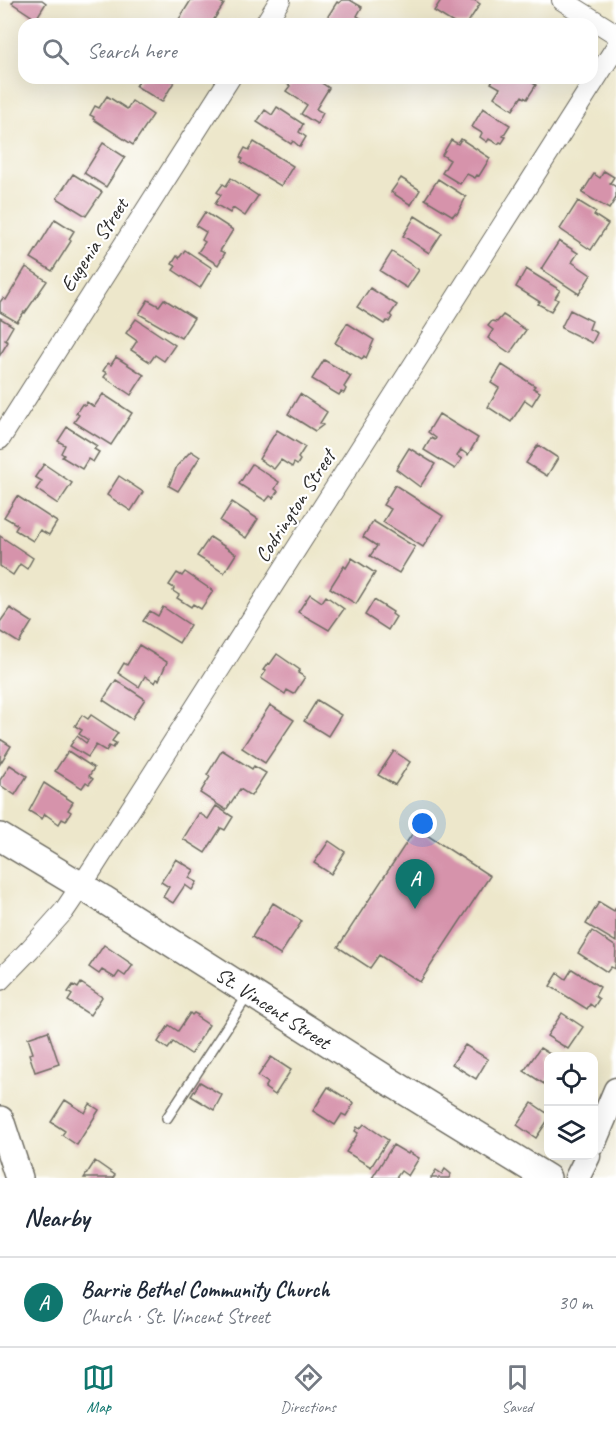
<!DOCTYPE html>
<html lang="en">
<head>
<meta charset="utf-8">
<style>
	:root { --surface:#fff; --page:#f6f6f7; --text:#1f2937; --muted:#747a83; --line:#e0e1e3; --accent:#0f766e }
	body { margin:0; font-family:Caveat,sans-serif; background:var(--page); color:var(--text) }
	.controls { position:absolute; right:18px; bottom:18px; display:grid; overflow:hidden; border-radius:12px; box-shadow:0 6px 24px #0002 }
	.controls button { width:54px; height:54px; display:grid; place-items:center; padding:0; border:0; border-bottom:2px solid var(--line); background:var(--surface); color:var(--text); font:30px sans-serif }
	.you { position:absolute; left:423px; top:824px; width:21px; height:21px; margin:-15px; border:4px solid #fff; border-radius:50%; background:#1a73e8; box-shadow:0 0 0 9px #1a73e833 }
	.badge { display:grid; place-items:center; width:39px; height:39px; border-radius:50%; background:var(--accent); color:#fff; font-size:20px; font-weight:700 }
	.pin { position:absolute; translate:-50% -50px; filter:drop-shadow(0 2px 3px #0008) }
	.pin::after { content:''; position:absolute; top:32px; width:21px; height:18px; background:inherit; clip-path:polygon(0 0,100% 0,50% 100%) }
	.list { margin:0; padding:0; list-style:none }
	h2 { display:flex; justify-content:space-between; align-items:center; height:78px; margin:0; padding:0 24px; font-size:26px }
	h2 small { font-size:20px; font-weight:400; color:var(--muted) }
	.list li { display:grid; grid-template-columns:39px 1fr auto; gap:18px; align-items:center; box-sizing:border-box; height:90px; padding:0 24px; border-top:2px solid var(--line) }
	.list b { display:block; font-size:22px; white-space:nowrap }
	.list p { margin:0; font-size:20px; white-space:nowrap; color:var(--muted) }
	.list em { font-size:20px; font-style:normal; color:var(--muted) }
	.icon { flex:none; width:33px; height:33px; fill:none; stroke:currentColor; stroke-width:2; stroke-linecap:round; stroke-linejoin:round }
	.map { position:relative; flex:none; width:616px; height:1178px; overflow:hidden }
	.search { position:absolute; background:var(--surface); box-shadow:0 6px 24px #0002; left:18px; right:18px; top:18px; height:66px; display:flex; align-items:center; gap:15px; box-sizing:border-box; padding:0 21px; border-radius:18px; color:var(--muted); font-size:22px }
	.sheet { height:168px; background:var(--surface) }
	nav { display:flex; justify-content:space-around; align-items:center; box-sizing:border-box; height:84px; border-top:2px solid var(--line); background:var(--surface); font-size:16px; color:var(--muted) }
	nav a { display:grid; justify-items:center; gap:3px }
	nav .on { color:var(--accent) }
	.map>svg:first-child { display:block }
	.building { fill:#d693ab }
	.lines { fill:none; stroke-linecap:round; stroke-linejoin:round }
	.service-casing { stroke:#6f6d63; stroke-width:12 }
	.minor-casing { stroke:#6f6d63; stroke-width:22 }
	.tertiary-casing { stroke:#6f6d63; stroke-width:27 }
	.secondary-casing { stroke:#6f6d63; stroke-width:30 }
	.service { stroke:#fff; stroke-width:9 }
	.minor { stroke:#fff; stroke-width:20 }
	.tertiary { stroke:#fff; stroke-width:24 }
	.secondary { stroke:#fff; stroke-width:27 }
	.labels { text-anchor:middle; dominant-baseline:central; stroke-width:4.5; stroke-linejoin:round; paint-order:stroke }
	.street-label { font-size:21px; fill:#2b2b2b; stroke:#fff }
</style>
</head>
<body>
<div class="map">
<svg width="616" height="1178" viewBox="0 0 616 1178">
	<rect width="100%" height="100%" fill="#fff"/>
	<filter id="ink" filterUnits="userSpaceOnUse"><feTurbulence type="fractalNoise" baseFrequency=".0167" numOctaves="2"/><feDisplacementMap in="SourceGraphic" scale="12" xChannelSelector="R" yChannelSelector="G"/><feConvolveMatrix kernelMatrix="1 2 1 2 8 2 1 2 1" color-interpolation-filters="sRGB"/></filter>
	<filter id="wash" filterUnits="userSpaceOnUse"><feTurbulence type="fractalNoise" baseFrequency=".008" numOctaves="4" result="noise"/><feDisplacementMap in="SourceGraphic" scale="24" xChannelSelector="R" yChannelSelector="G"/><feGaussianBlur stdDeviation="1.35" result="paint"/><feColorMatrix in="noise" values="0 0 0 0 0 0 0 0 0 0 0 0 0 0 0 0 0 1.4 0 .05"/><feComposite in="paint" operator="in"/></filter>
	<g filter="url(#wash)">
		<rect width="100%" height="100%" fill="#ede7cb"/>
		<g id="blocks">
			<path class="building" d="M14,0h28l4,3 -10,16 -24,-16z
				M191,0h26l7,4 -13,20h-35z
				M342,0h8l12,7 -5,9 8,5 -3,3h-39l14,-22 2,1z
				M441,0h33l6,4 -13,20h-12l-21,-13z
				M141,78h31l-2,2 4,2 -12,20 -26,-16z
				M289,78h25l15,10 -13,21 7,4 -6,11 -16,-10 6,-9 -21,-14 4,-5 -4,-3z
				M494,78h31l11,7 -9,14 -5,-3 -9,14 -19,-13 6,-9 -9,-5z
				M107,96l20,13 5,-8 21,14 -20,30 -40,-26 1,-2 -4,-2 5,-9 4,2z
				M277,107l26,17 -4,8 7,5 -6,10 -7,-6 -2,3 -34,-22 8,-12 7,5z
				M483,108l27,17 -7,11 3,1 -4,6 -2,-1 -2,2 -9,-5 -2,3 -7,-5 2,-4 -10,-6z
				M461,139l29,19 -11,18 -2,-1 -2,3 -8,-4 -7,10 -18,-11 8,-13 -8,-5 9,-15 7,4z
				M254,142l39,24 -12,20 -40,-24 2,-3 -3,-2 5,-9 4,2z
				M103,143l22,14 -19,30 -22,-14z
				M604,171l10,6 -4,6 6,4v11l-7,11 -27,-16 12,-19 6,4z
				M73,174l29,18 -16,24 -29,-18z
				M231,178l27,18 -13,20 -12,-8 -3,5 -15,-9 6,-9 -4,-3 6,-8 3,2z
				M401,178l19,12 -9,15 -20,-13z
				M438,179l28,18 -9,17 -2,-1 -2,3 -28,-17z
				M578,201l18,11 -2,3 14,9 -17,26 -31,-21z
				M205,212l28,18 -13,21 5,2 -7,12 -20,-13 7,-10 -3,-2 4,-8 -10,-6z
				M415,216l27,17 -13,20 -26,-17z
				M55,219l19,12 -5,8 2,2 -19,30 -21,-13z
				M559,241l19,12 -6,9 19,13 -12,19 -38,-25z
				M185,250l27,18 -12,20 -27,-18 3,-4 -4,-2 5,-8 2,2z
				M392,252l27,18 -12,18 -27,-17z
				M26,267l21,14 -22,32 -1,-1 -7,10 -17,-10v-10l3,-4 3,2z
				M526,269l34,21 -5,8 3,2 -7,11 -13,-7 2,-2 -24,-15z
				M370,288l27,17 -7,10 2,2 -3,5 -2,-1 -3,3 -27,-17z
				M164,299l30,19 -13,20 -42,-24 9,-14 11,6z
				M570,310l22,11 -3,8 8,4 -5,10 -31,-15z
				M503,315l23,15 -16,23 -22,-15 5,-8 -5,-4 4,-5 5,1z
				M0,318l13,8 -8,14 3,2 -8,13z
				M136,319l39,26 -11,16 -9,-6 -5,7 -19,-12 6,-9 -11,-8z
				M347,323l27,17 -8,18 -2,-2 -2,3 -27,-16z
				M116,357l28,18 -13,20 -27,-18 3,-4 -4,-2 5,-8 3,2z
				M324,360l27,16 -7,11 2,2 -2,4 -3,-1 -2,3 -27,-16z
				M502,365l33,21 -2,2 7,4 -8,13 -7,-5 -14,22 -23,-15 11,-19 -8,-5z
				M103,394l29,19 -21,32 -37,-23 5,-7 -3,-2 6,-9 3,2 2,-4 7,5z
				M300,394l27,18 -7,11 3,2 -8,6 -27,-17z
				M439,414l39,24 -10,17 -7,-5 -4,6 5,3 -7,10 -31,-19 7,-12 4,2 1,-2 -8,-6z
				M67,427l30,19 -3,3 5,3 -6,10 -5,-3 -6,10 -20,-12 2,-2 -3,-2 4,-8 -7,-4z
				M277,430l28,17 -7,11 2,2 -3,5 -3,-2 -2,4 -11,-7 -7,9 -15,-10z
				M538,445l20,13 -11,18 -21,-13z
				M409,448l26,16 -15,23 -24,-18z
				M191,451l9,6 -22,34 -9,-5 8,-20z
				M44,464l28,19 -14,21 -22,-15 6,-8 -7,-4z
				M252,464l27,18 -4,7 3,2 -5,7 -3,-2 -4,5 -27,-17z
				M119,476l24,16 -12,19 -24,-16z
				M395,485l48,31 -20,31 -40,-25 8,-13 -8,-4z
				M17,496l40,26 -8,13 -9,-5 -7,11 -18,-11 3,-5 -14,-8z
				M232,502l26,17 -12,19 -26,-17z
				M373,521l42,26 -16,26 -29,-17 7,-10 -14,-9z
				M0,536l33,22 -6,11 -7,-5 -7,11 -13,-9z
				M210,537l26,17 -12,19 -27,-17z
				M352,558l23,15 -19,31 -26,-16 14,-22 2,2z
				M185,572l28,19 -12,18 -8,-5 -2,3 -14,-9 2,-3 -6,-4 1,-3 -5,-3 8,-12 5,3z
				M310,594l12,8 4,-6 18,13 -15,21 -31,-18z
				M374,600l19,12 -1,2 4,3 -8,13 -23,-15z
				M163,607l27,18 -11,18 -36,-22 7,-10 8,5z
				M10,608l22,14 -13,21 -19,-12v-9z
				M139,645l28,17 -8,18 -2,-1 -2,4 -10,-7 -6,11 -21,-14 6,-10 3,2z
				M277,654l23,16 -2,3 7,4 -11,17 -7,-4 -2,4 -24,-16 5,-7 -3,-1 5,-7 2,1z
				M116,680l29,19 -13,20 -29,-19z
				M317,700l24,15 -13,21 -24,-15z
				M270,705l24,15 -29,43 -23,-15z
				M82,715l6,4 3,-4 27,18 -6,8 4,2 -3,5 -4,-2 -3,5 -10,-6 -8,12 -18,-11 7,-10 9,7 2,-3 -9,-6 3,-4 -7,-4z
				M0,739l11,7 -11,18z
				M222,750l30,19 2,-3 12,7 -15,23 -11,-7 -14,21 -26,-17 10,-16 -3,-2z
				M68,751l26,17 -5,8 4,3 -4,5 -3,-2 -4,6 -27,-17z
				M394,751l16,11 -15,23 -17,-10z
				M10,765l17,11 -12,19 -15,-10v-5z
				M44,783l29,19 -5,8 3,2 -5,9 -4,-2 -3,5 -14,-10 -3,5 -13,-8z
				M216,806l17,11 -8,13 -4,-2 -16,25 -22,-14 16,-26 9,6z
				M416,828l74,48 -70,106 -41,-27 -9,13 -32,-21z
				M329,841l16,11 -14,22 -17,-11z
				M176,859l18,11 -5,8 8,4 -5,8 -7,-5 -12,18 -10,-6 6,-10 -8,-5z
				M599,902l15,9 2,-4v35l-30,-18z
				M273,903l29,18 -22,34 -28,-18z
				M592,931l24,16 -1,22 -4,-2 -4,5 -29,-19z
				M104,945l29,20 -8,11 -6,-4 -4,6 -13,-8 -3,4 -10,-7z
				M572,969l28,18 -5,9 4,3 -5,8 -4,-3 -3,5 -37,-23 8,-13 8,6z
				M81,983l21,14 -12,18 -22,-14 4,-6 -4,-3 5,-7 5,3z
				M190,1013l2,2 2,-2 4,2 -1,2 12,8 -18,29 -18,-12 -5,7 -10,-7 11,-17 9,6z
				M562,1013l21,14 -15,22 -21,-13z
				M48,1031l11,33 -24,8 -6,-18 4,-1 -5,-15z
				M465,1045l23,14 -12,20 -24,-15z
				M540,1048l13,8h-5v22l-4,6 -20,-13z
				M271,1057l20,13 -16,25 -10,-7 3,-5 -10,-7z
				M200,1082l22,13 -8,15 -23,-14z
				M328,1087l26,16 -8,13 -4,-2 -7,11 -22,-14z
				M65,1100l20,13 5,-9 9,6 -22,35 -15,-10 3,-4 -14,-9z
				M532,1103l16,11v6l-12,18 -19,-13z
				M364,1124l24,16 -17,27 -25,-15 12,-19 -3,-2 2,-4 3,2z
				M393,1145l15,9 1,-2 10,6 -11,18 -7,-5 -5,7h-24z
				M95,1161l20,14 -2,3h-29z
				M445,1169l6,5 -2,4h-18l5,-8 6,4z"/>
		</g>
	</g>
	<g filter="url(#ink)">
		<use href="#blocks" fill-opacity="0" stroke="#6f6d63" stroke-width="1.5"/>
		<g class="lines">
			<defs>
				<path id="service" d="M167,1118l81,-123"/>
				<path id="minor" d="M562,0l54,34
					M265,24l15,-24
					M0,439l230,-361
					M0,980l30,-31 34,-38 27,-40 525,-824"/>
				<path id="tertiary" d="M594,1142l22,-52
					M577,1178l11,-22"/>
				<path id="secondary" d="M0,837l103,62 286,182 158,97
					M0,1120l19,58"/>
			</defs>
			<use href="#service" class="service-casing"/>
			<use href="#minor" class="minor-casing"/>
			<use href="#tertiary" class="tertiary-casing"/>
			<use href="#secondary" class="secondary-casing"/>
			<use href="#service" class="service"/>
			<use href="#minor" class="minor"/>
			<use href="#tertiary" class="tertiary"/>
			<use href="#secondary" class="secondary"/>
		</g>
	</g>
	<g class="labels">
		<g class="street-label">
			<text transform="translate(94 245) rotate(-57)">Eugenia Street</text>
			<text transform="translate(295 506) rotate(-57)">Codrington Street</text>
			<text transform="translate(273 1008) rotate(33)">St. Vincent Street</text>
		</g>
	</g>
</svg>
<div class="controls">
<button><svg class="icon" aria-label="locate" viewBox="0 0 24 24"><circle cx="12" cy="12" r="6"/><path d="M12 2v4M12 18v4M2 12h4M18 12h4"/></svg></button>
<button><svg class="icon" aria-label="layers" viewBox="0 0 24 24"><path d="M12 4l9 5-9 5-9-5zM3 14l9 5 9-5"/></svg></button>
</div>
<div class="you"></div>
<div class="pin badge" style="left:415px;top:909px">A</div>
<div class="search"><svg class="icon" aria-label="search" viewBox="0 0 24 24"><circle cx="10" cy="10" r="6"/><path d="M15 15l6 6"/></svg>Search here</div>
</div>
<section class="sheet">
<h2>Nearby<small></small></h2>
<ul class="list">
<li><span class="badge">A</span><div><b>Barrie Bethel Community Church</b><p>Church · St. Vincent Street</p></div><em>30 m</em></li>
</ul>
</section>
<nav>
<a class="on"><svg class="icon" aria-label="map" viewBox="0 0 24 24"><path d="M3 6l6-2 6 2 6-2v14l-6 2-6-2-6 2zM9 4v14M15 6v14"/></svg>Map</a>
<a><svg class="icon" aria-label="directions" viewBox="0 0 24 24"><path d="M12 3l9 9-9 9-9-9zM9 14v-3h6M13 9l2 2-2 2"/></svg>Directions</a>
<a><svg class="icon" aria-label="saved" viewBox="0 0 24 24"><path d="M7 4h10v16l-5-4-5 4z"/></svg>Saved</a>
</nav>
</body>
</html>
